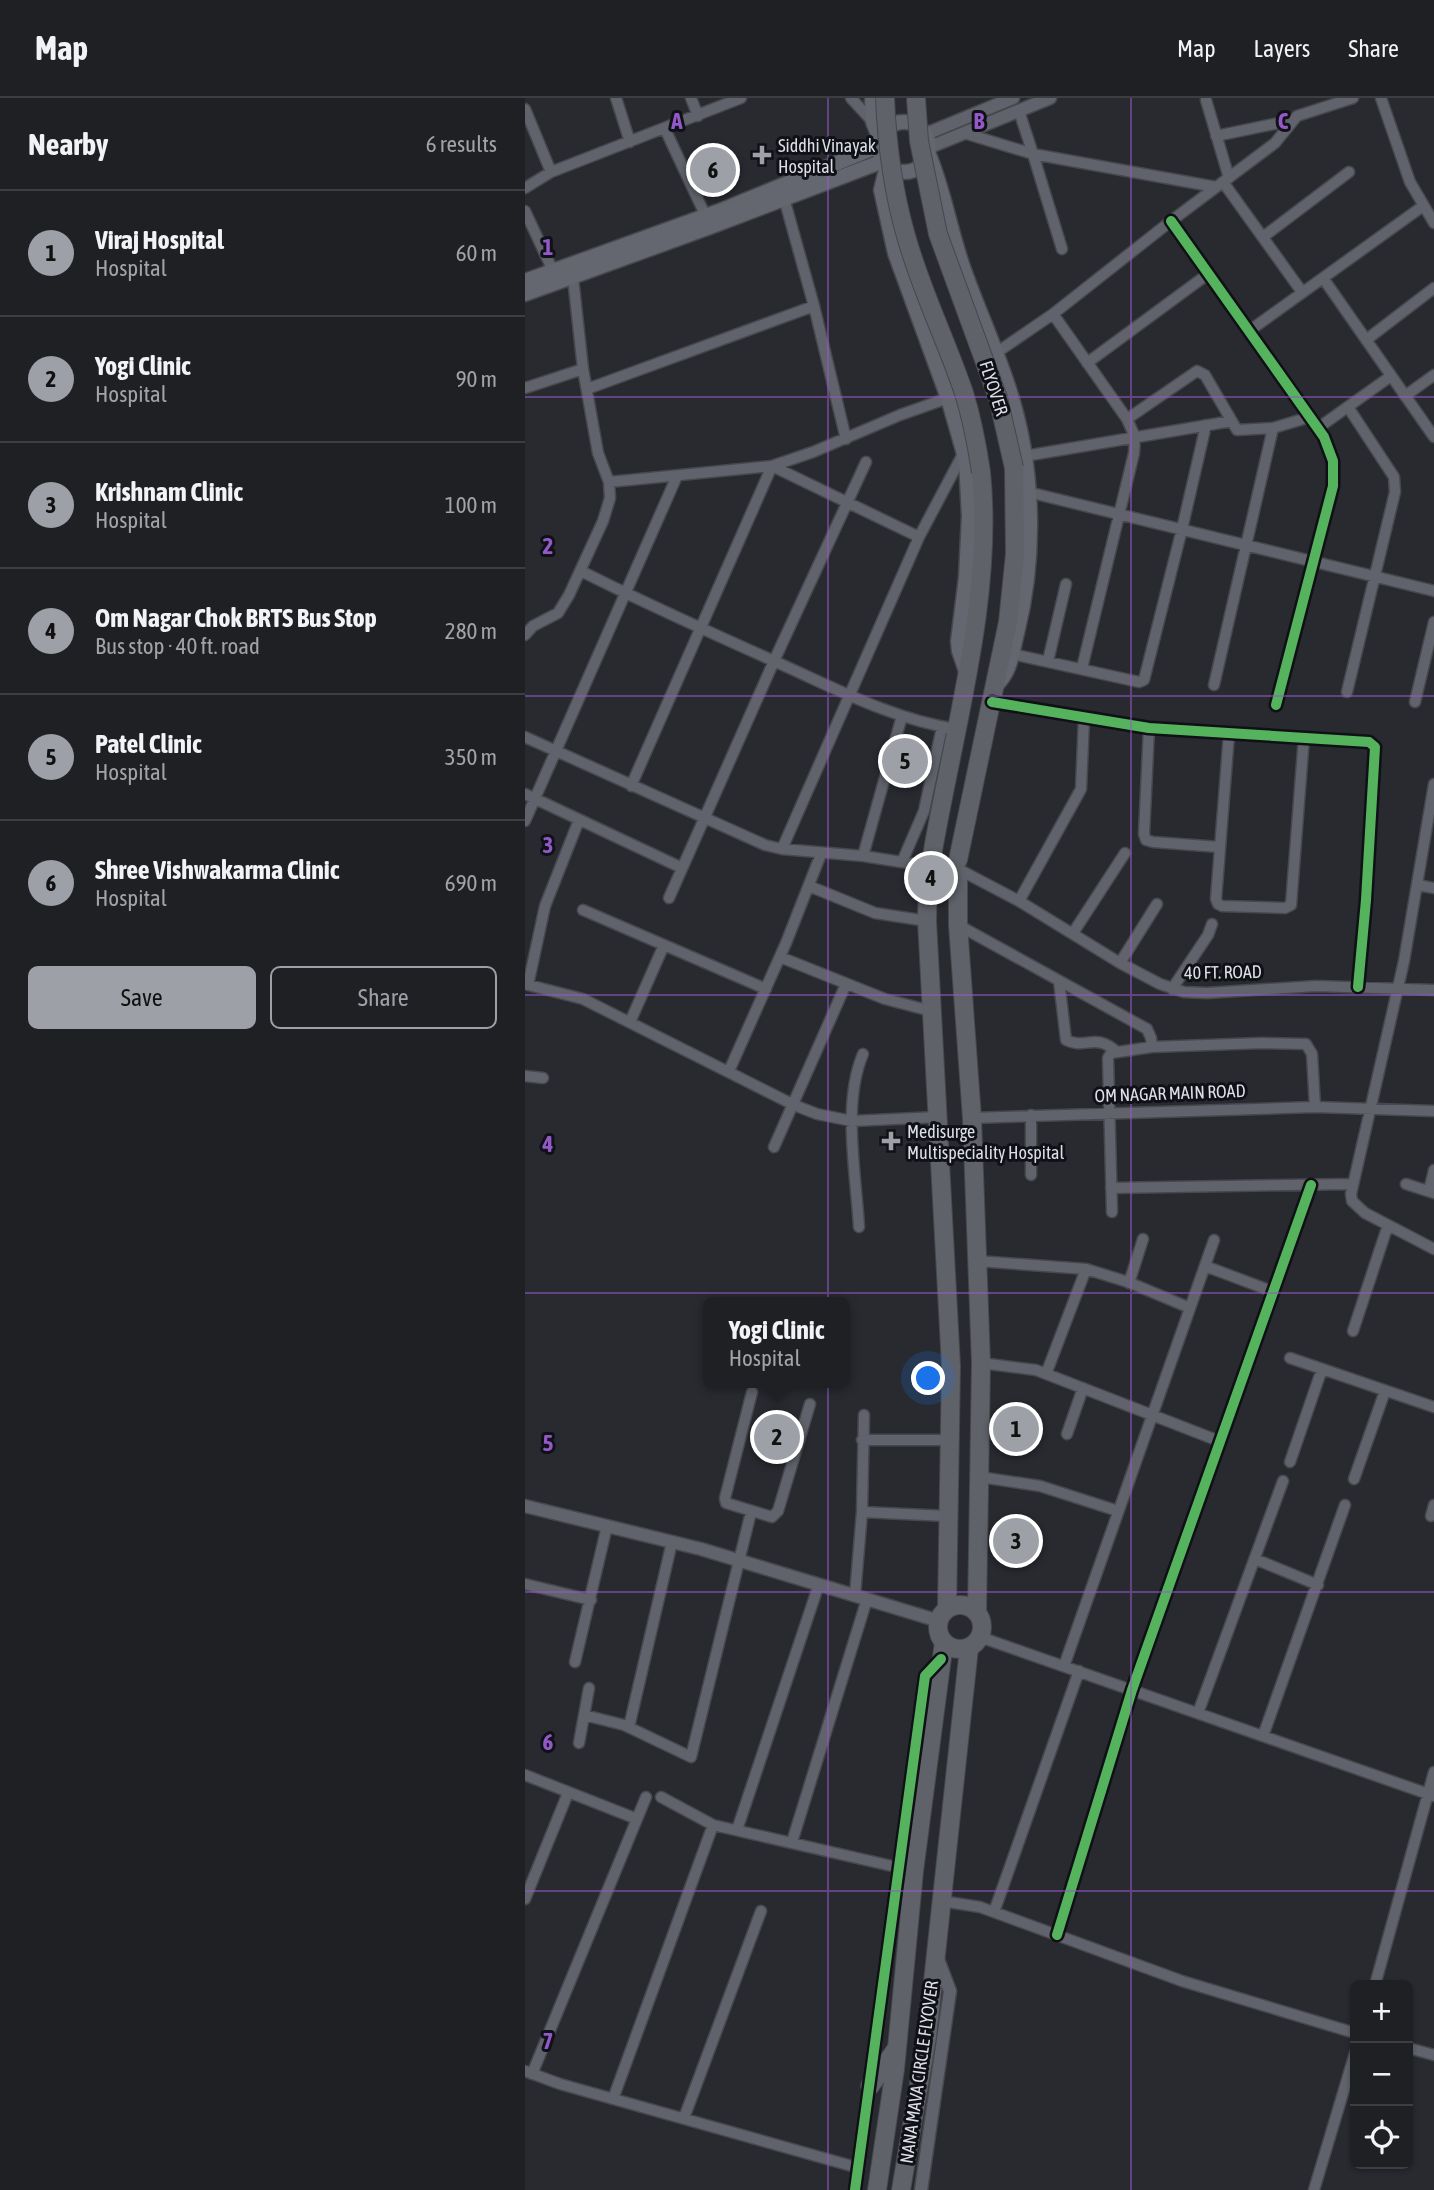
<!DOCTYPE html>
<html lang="en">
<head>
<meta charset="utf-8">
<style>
	:root { --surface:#1e2024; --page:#2b2d31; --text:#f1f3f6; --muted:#a1a3a6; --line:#3c3e41; --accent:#9ea0a7 }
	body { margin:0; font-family:"Asap Condensed",sans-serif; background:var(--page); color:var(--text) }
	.controls { position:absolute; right:21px; bottom:21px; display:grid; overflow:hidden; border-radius:10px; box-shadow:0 2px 5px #0004 }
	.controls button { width:63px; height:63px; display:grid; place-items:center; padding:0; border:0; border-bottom:2px solid var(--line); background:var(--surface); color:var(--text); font:35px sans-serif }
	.you { position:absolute; left:404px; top:1281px; width:24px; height:24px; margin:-18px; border:5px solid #fff; border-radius:50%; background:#1a73e8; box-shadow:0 0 0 10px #1a73e833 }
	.badge { display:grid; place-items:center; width:46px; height:46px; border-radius:50%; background:var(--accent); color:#111; font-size:23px; font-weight:700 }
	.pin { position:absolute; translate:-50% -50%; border:4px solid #fff; box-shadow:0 2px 7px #0006 }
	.popup { position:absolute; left:178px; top:1199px; width:147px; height:91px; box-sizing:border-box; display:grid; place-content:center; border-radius:10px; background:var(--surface); filter:drop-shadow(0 2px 5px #0005); font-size:23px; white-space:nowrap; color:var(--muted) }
	.popup b { font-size:26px; color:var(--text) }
	.popup::after { content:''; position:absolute; left:50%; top:100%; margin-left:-14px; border:14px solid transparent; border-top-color:var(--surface) }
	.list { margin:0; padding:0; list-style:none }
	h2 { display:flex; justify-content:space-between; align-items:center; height:91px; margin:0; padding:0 28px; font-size:30px }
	h2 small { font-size:23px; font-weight:400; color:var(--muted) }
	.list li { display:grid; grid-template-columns:46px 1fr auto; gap:21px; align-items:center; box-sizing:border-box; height:126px; padding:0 28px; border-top:2px solid var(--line) }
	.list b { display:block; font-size:26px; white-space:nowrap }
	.list p { margin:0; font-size:23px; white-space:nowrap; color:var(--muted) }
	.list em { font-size:23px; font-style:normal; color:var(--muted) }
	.actions { display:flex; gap:14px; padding:21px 28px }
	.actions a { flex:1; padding:16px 0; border:2px solid var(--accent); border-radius:10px; text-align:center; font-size:24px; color:var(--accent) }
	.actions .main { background:var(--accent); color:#111 }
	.icon { flex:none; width:38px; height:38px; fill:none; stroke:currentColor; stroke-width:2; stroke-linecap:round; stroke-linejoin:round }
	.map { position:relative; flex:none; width:909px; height:2092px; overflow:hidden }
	header { display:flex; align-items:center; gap:42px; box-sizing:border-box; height:98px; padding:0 35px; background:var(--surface); border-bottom:2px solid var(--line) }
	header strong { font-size:33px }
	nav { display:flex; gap:38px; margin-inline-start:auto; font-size:24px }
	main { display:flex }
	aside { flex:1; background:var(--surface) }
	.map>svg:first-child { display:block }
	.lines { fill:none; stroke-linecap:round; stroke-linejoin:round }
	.minor-casing { stroke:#46484c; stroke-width:13 }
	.tertiary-casing { stroke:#46484c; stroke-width:15 }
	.secondary-casing { stroke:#46484c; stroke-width:17 }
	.trunk-casing { stroke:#46484c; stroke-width:20 }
	.minor { stroke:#61636c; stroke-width:10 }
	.tertiary { stroke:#61636c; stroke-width:12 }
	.secondary { stroke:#646670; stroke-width:14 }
	.trunk { stroke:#60626a; stroke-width:18 }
	.trunk-bridge-casing { stroke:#46484c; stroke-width:20; stroke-linecap:butt }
	.trunk-bridge { stroke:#60626a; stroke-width:18 }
	.cycleway-casing { stroke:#101116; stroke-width:15 }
	.cycleway { stroke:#56b35d; stroke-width:10 }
	.grid { fill:none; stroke:#9459c9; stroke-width:2; stroke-opacity:0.55 }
	.poi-dot { fill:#9ea0a7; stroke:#101116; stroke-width:2.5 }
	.labels { text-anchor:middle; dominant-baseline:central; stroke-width:6; stroke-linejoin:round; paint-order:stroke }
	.poi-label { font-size:18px; fill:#dddfe7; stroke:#101116; text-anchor:start }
	.street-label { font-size:18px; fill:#dddfe7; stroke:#101116 }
	.grid-label { font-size:23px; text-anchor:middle; font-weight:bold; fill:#9459c9; stroke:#101116; stroke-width:6; stroke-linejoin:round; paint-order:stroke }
</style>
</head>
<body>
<header>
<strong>Map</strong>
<nav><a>Map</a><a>Layers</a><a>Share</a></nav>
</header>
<main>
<aside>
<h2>Nearby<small>6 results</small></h2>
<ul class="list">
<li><span class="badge">1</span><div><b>Viraj Hospital</b><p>Hospital</p></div><em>60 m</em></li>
<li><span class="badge">2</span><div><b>Yogi Clinic</b><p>Hospital</p></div><em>90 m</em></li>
<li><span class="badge">3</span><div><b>Krishnam Clinic</b><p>Hospital</p></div><em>100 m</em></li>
<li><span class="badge">4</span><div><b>Om Nagar Chok BRTS Bus Stop</b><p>Bus stop · 40 ft. road</p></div><em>280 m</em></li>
<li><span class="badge">5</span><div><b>Patel Clinic</b><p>Hospital</p></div><em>350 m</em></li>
<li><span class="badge">6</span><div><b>Shree Vishwakarma Clinic</b><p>Hospital</p></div><em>690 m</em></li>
</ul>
<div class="actions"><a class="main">Save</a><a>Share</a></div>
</aside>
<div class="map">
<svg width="909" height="2092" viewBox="0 0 909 2092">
	<rect width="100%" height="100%" fill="#282a30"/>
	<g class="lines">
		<defs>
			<path id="minor" d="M91,0l14,44
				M166,0l7,18
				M326,0l22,24
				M856,0l29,84 24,41
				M681,2l23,78
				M0,11l26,63
				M494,13l14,43 183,33
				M140,31l43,92
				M439,35l69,21 29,95
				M691,38l77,-16
				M698,84l79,110
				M0,90l26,-16 190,-74
				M257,93l32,115 32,133
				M0,113l30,64
				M646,123l153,216 9,24v25l-57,219
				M738,139l86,-65
				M798,180l111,159
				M528,216l74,105 8,18 -1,16 -52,215
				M724,233l174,-125
				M841,242l68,-52
				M471,255l57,-39 118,-93 104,-78 22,-27 56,-18
				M562,265l121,-89
				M0,290l58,-19
				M62,291l227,-83
				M880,298l29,-21
				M602,321l70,-48 8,4 32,55 36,-2
				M793,330l73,-52
				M500,358l207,-35
				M84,384l163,-16 41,-14 87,-37 48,-17
				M503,394l406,99
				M56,473c67,34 135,64 204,95 55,25 111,54 171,63
				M0,537l8,-9 25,-13 11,-18 34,-74 7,-23 -1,-16 -11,-29 -15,-84 -10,-91
				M487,556l127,28 5,-2 38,-151 24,-104
				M523,563l18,-77
				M689,587l59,-257 37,-11
				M822,594l48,-200 -1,-15 -46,-70
				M467,604l157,26 220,14 6,5 -9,153 -8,87
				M890,604l19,-80
				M624,630l-5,106 2,6 7,2 66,5
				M704,636l-13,165 2,5 4,2 63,2 6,-3 13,-168
				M0,639l240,108 17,4 81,7 64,10
				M909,686l-30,177 -53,233 1,7 13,12 69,36
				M106,688l141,-320 147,71
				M0,696l157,74
				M0,723l152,-345
				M257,751l137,-312 45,-85
				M338,758l39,-140
				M377,764l22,-51 18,-84
				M435,772l59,31 101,62 40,21 24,8 23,1 109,-7 118,4
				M893,787l16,3
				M284,788l66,27 52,8
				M144,800l105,-237 92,-199
				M494,803l62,-112 3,-71
				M58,812l183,79
				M433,827l189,104 4,9 1,9
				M548,835l52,-80
				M255,859l105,42 46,12
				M595,865l37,-59
				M534,883l7,59c20,10 29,-8 51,12
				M0,886l58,15 211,106 23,9 35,7 86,-4
				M3,887l17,-79 34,-86
				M647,891l36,-54 4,-11
				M105,924l34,-77
				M204,973l57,-128 35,-89
				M0,978l18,2
				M506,1017v60
				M447,1020l343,-11 119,4
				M249,1049l72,-163
				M881,1086l28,9
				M586,1090l241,-4
				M904,1093l5,-21
				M587,1114l-4,-154 3,-5 41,-6 110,-4 44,1 6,10 3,53
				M334,1129c-3,-53 -17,-124 4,-173
				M452,1163l109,8 42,13 62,26
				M680,1168l69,26
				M604,1185l14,-44
				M828,1233l35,-106
				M765,1260l144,49
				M456,1265l55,7 183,71
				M521,1276l40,-105
				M227,1294l-27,106 1,5 46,14 6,-6 32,-107
				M339,1317l-2,97 85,4
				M542,1336l16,-46
				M337,1342h88
				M765,1364l32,-93
				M455,1379l60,9 78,25
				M829,1381l31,-88
				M906,1418l3,-11
				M730,1461l63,26
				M0,1486l66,16
				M330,1497l7,-83
				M455,1539l454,159
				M50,1564l32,-136
				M539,1568l150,-426
				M673,1615l85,-232
				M59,1617l40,10 67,32 60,-245
				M104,1629l43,-185
				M738,1638l82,-231
				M54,1645l10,-55
				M0,1677l112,44
				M136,1699l52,28 192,44
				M212,1732l82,-246
				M267,1744l75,-243
				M0,1801l43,-106
				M416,1803l39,6 202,74 173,52
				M469,1814l85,-241
				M532,1837l75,-245 179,-505
				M850,1887l59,-213
				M883,1950l26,7
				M0,1973l35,13 299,84
				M7,1976l114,-277
				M88,2001l100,-274
				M159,2020l77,-207
				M789,2092l41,-137"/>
			<path id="tertiary" d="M401,36l87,-36
				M405,49l120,-49
				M0,1408l176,43 238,72
				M330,2092l70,-514 16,-16
				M396,2092l29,-199 -13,-34"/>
			<path id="secondary" d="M347,0l1,24 7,17
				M354 49a25 25 0 1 1 50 0a25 25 0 1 1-50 0Z
				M404,57c15,36 21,75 34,112 14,40 32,79 45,119 26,77 29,168 9,247 -5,19 -6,40 -22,53
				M362,68l-6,24 14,63 53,145 18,63 3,55 -3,61 -8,64 1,10 7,20
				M0,183l194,-70 160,-65
				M0,196l185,-67 173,-66"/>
			<path id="trunk" d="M407,758c21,-124 62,-259 49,-384
				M433,762l50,-238 7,-68 -1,-86
				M403,775l-1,48 24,445 -4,242
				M433,778v49l14,193 9,245 -4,249
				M413 1529a22 22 0 1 1 44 0a22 22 0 1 1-44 0Z
				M345,1988l27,-38
				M352,2092l18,-121 19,-198 30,-229
				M376,2092l26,-153 42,-389"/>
		</defs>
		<use href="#minor" class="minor-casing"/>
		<use href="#tertiary" class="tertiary-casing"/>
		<use href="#secondary" class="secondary-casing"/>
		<use href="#trunk" class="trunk-casing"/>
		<use href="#minor" class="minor"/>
		<use href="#tertiary" class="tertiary"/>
		<use href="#secondary" class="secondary"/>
		<use href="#trunk" class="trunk"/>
		<defs>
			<path id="trunk-bridge" d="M360,0c2,47 8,93 21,138 15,54 40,104 58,157 8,26 13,52 17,79
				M391,0l3,43 19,93 60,164 16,70"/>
		</defs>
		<use href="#trunk-bridge" class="trunk-bridge-casing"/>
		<use href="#trunk-bridge" class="trunk-bridge"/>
		<defs>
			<path id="cycleway" d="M646,123l153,216 9,24v25l-57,219
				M467,604l157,26 220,14 6,5 -9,153 -8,87
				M532,1837l75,-245 179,-505
				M330,2092l70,-514 16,-17"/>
		</defs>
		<use href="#cycleway" class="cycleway-casing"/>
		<use href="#cycleway" class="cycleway"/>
	</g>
	<path class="grid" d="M303,0v2092M606,0v2092M0,299h909M0,598h909M0,897h909M0,1195h909M0,1494h909M0,1793h909"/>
	<g class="poi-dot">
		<path d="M233.5 46.5h7v7h7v7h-7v7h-7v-7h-7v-7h7z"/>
		<path d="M362.5 1032.5h7v7h7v7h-7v7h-7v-7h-7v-7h7z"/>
	</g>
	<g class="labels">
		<g class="poi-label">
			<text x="253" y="47">Siddhi Vinayak<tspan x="253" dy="21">Hospital</tspan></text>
			<text x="382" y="1033">Medisurge<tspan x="382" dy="21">Multispeciality Hospital</tspan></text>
		</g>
		<g class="street-label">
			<text transform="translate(469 290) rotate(72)">FLYOVER</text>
			<text transform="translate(698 874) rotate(-1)">40 FT. ROAD</text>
			<text transform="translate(645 995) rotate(-2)">OM NAGAR MAIN ROAD</text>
			<text transform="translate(394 1974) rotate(-82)">NANA MAVA CIRCLE FLYOVER</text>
		</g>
	</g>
	<g class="grid-label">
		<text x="152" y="31">A</text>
		<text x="454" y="31">B</text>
		<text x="758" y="31">C</text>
		<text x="23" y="157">1</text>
		<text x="23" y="456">2</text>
		<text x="23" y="755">3</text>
		<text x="23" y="1054">4</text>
		<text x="23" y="1353">5</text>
		<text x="23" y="1652">6</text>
		<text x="23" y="1951">7</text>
	</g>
</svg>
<div class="controls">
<button>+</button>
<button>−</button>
<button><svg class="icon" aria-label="locate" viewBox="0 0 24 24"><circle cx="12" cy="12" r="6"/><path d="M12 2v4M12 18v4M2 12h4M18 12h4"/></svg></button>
</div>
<div class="you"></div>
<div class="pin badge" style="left:491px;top:1331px">1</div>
<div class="pin badge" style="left:252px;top:1339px">2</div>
<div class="popup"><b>Yogi Clinic</b>Hospital</div>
<div class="pin badge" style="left:491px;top:1443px">3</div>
<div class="pin badge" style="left:406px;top:780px">4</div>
<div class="pin badge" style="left:380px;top:663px">5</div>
<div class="pin badge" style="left:188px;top:72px">6</div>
</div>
</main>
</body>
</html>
